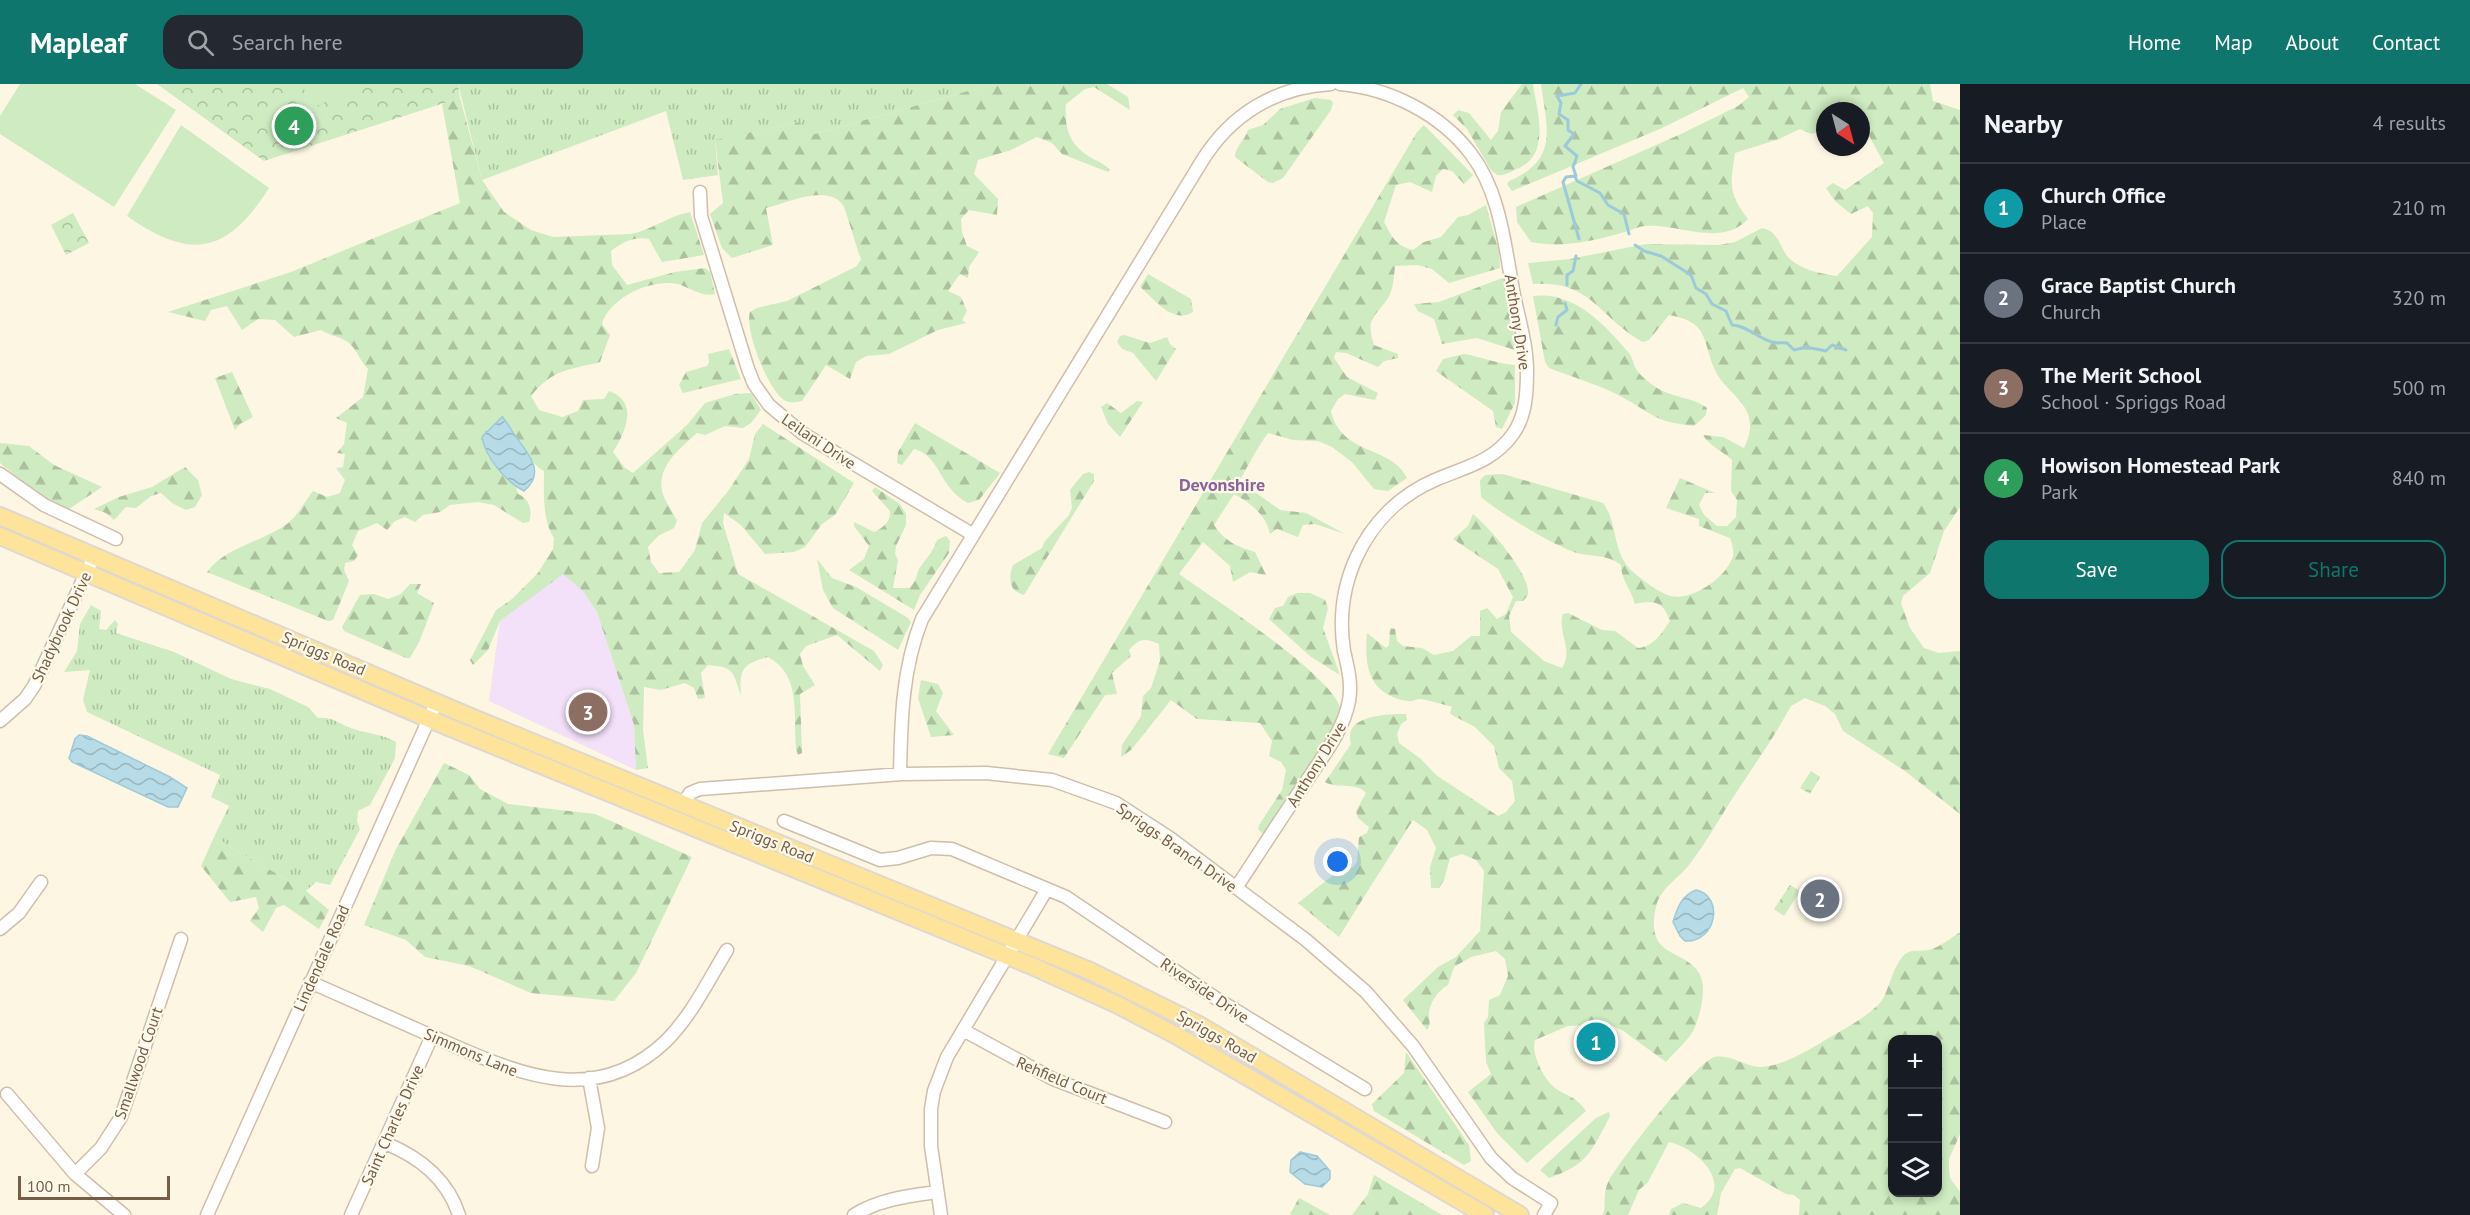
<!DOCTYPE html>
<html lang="en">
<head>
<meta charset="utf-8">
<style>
	:root { --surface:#171b24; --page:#242831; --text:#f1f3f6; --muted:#9ea1a6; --line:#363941; --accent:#0f766e }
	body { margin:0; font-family:"PT Sans",sans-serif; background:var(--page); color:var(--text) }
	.controls { position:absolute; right:18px; bottom:18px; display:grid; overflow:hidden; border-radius:12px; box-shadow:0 3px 9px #0003 }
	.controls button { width:54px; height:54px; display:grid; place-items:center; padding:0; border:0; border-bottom:2px solid var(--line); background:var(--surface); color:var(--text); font:30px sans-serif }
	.compass { position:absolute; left:1816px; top:18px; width:54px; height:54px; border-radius:50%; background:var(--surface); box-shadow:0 3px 9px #0003; rotate:144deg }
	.scale { position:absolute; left:18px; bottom:15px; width:152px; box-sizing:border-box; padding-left:6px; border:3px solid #765d48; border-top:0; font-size:16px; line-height:21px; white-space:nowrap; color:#765d48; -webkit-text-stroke:4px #fff9ea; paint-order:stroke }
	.you { position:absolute; left:1338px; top:778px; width:21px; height:21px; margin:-15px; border:4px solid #fff; border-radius:50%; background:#1a73e8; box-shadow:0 0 0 9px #1a73e833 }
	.badge { display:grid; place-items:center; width:39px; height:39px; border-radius:50%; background:var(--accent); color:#fff; font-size:20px; font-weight:700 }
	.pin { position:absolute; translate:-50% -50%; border:3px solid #fff; box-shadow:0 2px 6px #0006 }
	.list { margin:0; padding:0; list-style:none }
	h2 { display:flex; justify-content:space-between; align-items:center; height:78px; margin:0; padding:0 24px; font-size:26px }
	h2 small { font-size:20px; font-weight:400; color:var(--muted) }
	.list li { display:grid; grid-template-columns:39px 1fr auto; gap:18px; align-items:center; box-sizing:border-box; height:90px; padding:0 24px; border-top:2px solid var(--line) }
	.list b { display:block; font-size:22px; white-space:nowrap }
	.list p { margin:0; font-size:20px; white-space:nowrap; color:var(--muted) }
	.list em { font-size:20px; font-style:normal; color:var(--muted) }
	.actions { display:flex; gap:12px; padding:18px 24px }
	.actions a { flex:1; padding:14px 0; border:2px solid var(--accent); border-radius:18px; text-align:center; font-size:21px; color:var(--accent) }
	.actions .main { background:var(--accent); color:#fff }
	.icon { flex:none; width:33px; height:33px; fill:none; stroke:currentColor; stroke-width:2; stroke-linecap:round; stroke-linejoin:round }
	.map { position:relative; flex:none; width:1960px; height:1131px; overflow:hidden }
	header { display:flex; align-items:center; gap:36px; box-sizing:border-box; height:84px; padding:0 30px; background:var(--accent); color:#fff }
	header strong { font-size:28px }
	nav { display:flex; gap:33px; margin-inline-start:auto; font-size:21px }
	.search { width:420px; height:54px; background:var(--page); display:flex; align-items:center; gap:15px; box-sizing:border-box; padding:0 21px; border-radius:18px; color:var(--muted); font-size:22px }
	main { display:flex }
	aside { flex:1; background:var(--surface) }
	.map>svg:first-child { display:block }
	.education { fill:#f3e0f9 }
	.grass { fill:url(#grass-tufts) }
	.forest { fill:url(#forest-firs); fill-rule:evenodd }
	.park { fill:url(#park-crowns) }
	.pitch { fill:#ceebc1 }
	.water { fill:url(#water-waves); stroke:#9dcad9; stroke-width:1.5 }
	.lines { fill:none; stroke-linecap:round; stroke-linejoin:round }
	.stream { stroke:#9dcad9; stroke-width:3 }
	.minor-casing { stroke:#cfbeaa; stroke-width:15 }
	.major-casing { stroke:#ded8d3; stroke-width:20 }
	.minor { stroke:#fff; stroke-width:12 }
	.major { stroke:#fee39a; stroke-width:16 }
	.labels { text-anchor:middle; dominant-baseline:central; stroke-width:4.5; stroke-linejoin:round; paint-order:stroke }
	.street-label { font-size:16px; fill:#765d48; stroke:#fff9ea }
	.neighbourhood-label { font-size:18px; font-weight:bold; fill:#8d639a; stroke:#fff9ea }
</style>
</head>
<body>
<header>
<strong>Mapleaf</strong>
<div class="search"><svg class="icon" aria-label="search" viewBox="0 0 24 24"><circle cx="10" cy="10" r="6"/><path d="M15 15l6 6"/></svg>Search here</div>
<nav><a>Home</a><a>Map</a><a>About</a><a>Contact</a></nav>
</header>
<main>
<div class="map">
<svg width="1960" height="1131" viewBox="0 0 1960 1131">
	<defs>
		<pattern id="grass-tufts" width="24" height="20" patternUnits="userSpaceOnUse" patternTransform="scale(1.5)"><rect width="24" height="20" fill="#ceebc1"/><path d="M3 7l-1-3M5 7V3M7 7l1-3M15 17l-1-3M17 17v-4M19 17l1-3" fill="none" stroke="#acc29f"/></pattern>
		<pattern id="forest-firs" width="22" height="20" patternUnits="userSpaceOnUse" patternTransform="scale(1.5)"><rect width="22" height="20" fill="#ceebc1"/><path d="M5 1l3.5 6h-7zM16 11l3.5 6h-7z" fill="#acc29f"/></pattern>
		<pattern id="park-crowns" width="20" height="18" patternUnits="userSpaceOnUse" patternTransform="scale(1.5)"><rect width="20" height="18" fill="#ceebc1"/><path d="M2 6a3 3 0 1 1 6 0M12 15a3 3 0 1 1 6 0" fill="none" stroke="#acc29f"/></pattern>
		<pattern id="water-waves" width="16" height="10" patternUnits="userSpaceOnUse" patternTransform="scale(1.5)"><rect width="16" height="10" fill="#b7dbe7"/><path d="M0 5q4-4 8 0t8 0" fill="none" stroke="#99b5bd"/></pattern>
	</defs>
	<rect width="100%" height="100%" fill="#fdf6e3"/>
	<path class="education" d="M568,484l29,44 37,113 2,45 -147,-69 11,-80z"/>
	<path class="grass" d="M458,0h535l-189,53 -5,-15 -84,19 3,34 -35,5 -17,-69 -184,69z
		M91,521l10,6 -2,18 7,1 9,-10 3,4 -2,9 58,19 57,27 39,10 38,18 10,11c15,-2 22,7 36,11 15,5 28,5 42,13l-1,16 -25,47 -12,6 -1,10 3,8 -30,56 -14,-3 -10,9 -92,-54 15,-31 -18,-9 9,-22 -133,-63 -4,-12 7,-30 -26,2 13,-21 3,-27z"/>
	<path class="forest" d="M993,0h114l21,13 2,13 -36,-23 -9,2 -19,15c-2,22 3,41 24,53 8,5 14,6 20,13l-2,2 -46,-18 -10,-11 -15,-6 -26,13 -33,10 -4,14 24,25 -1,16 -28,-5 -8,9 1,13 5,14 12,6 -10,15 -1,11 -8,-4 -12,17 13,6 6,14 -5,9 4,3 -28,7 -49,24 -23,2 -10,6 -6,17 -24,-14 -24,36c-6,1 -12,3 -18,-1 -16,-11 -40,-70 -34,-88l7,-4 30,-7 70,-35 4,-7c-4,-10 -15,-49 -18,-54 -16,-22 -56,-2 -77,3l7,37 -41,13 -10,-10 -12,-34 13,-11 -8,-63 85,-18 4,15z
		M1522,0h11c4,28 18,69 -14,84 -7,3 -14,8 -22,7l-6,-5 -24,-41 -14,-14 5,-5 11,3 22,27 7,-9 3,-19z
		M1541,0h389l3,17 27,9v397l-16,24 -14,42 -27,23 -2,7 9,25 14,20 15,5 21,-2v163l-55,-43 -62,-40 -8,-17 -10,-8 -20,-8 -14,8c-18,33 -39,62 -59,93 -14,22 -27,45 -43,66 -11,14 -29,23 -33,42 -12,52 28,41 43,66 9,14 1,44 -6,58 -6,11 -19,21 -27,31l-44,-32 -15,-6 -39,2 -33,14c-2,8 0,15 3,23 15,37 33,25 48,48l-59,52 -30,-30 -29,-41 23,-18 -5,-12 -2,-39 4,-6 1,-17 11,-5 8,-19 -3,-17 -9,-8 -25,6 -17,10 -6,18c-9,5 -17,15 -19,27 -1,8 3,11 -2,18l-24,-30 35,-33 18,-10 24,-26 4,-60 -8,-11 -14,-6 -12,4 -6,22 -5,8h-8l-1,-21 6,-19 -9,-18 -14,-10c-25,39 -50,78 -74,117l-41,-34 39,-31 15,-4 5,-6 2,-25 8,-4 2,-6 -11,-9 -2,-7 10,-18c-7,-11 -30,-4 -41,-11l26,-38c-9,-29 36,-30 55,-30l1,6 -6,4 -4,10 2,9 22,16 15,16 62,41 8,-4 9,-11 -3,-20 -13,-13 -5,-22 -19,-19 -23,-12 -2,-2 2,-6c-2,-1 -29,-8 -31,-8 -5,0 -8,3 -13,2 -40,-6 -44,-36 -41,-68l19,15 3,-3 1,-17 5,1 2,12 6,5 19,2 12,7 19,-4 18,-15h9v-25l7,-3 10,11 9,-5 7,-17 -15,-28 -45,-30 15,-13 5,-12c17,14 58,61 55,81l-5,6h-7l-7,15 2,16 33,29 18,7c12,-18 -5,-36 1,-54l5,-1 34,17 13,1 23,17c15,-1 24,-15 32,-27 -7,-20 -16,-21 -35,-17 -4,-15 -14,-24 -14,-39 -14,-11 -28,-8 -44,-12 -21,-6 -79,-41 -96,-56l-1,-17 5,-5 18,-1 100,29c15,19 9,50 29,68 9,8 27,22 39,25 22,5 56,-19 62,-40 1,-6 -1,-13 -3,-18l-31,-12v-7l-33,-11 14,-30 35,15h-10l-6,12 5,10 13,11h10l9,-9 1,-17 -6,-9 1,-31c-8,-8 -24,-15 -29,-25l20,2 21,11c21,-43 -18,-51 -30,-80 -12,-29 -5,-46 -45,-53l-20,25 -6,2c-45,-25 -51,-62 -110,-58l-5,-21 42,-4 76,-15 73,1 16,-3 27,-14c16,3 17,17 25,28 11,13 34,18 50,20l35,-39 1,-24 -5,-7 -17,8 -16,-13 -9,-13 7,-5 12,7 39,-27 -23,-42v-10h-36v19l-14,4 -11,-5 -21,10 -44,14c-4,30 -8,39 13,66 -27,29 -70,4 -103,7 -9,1 -18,6 -27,8 -28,8 -59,14 -87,8l-14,-20 -1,-15 165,-73 57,-28 11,-9 -6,-9 -81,40 -150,63 -5,-7 2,-3c50,-21 38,-52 32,-97z
		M460,14l22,82 22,32 27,18 22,7 78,-3c21,-4 37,-18 59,-22l14,43 -42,7 -13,-23c-14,-3 -27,3 -38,12l1,14 15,20 48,-13 30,-4 5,4 5,22c-17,4 -29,-11 -45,-11 -25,-1 -61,16 -68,41l8,11 -10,27c-32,8 -47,7 -69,34l8,14 23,7 16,-6 5,-11 21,-1 5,-8c30,11 17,40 4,61l11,15 9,6 55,-49 17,-21 30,-9 16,-1 10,17 -10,13 -8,5 -18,-2 -20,9 -8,-2c-16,15 -40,32 -35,58 2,9 11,21 15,30l-3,7 -16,8 -10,11 3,15 8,11 20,-1 16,-22 7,-27 27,-33 20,-31 6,-25 8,-10 91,59 -19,32 -13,9 -17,23 -11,5 -29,2 -24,-29 -17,-12 -1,10 15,51 136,77 9,14 -3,6 -43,-36 -31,11 -6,8 3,12 12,19 -15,9 2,59 -4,2 -2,-6c-3,-33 6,-74 -28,-92 -26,7 -29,13 -27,39 -8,-24 -6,-29 -33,-31l-7,8 4,25 -7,1 -4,-11 -9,-5 -24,7 -17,-3 -1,43 5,38 -12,2 -2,-45 -37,-113 -14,-21 -20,-17 -63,47 -12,29 -15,15 -3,-5 26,-50 16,-11 26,-26 15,-24 1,-11c-12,-18 -10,-46 -10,-67 -17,-9 -28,-39 -42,-54l-14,39 27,28 3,10c11,4 15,16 11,28l-6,1 -29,-18 -16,-3 -28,3 -10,7 -17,3 -8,7 -10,-5 -10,4 -8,9 -10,-7 -19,8 -6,14 6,10 -4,6 -9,2 -1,7 5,11 -16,39 -5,1 -121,-49c18,-25 55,-30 80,-48 11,-8 17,-22 26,-33l14,6 13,-4 5,-13 -9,-12 7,-1 2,-13 -8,-1 7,-9 3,-21 -11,-5 27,-21 5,-28c-8,-8 -10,-17 -17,-24 -7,-8 -21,-9 -30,-15l-27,7 -19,-17 -17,-1 -16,11 -15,-24 -16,4 -6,11 -37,-9 123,-40 169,-69 -18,-99z
		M1315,14l16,2 2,3 -2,7 -48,68 -10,5 -5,-1 -33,-25c0,-11 10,-16 13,-27l15,-5 17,-16z
		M1424,41l49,50 -9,9 -12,-13 -9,-2 -7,7 -4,16 -22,-10 -14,3 -12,37c8,15 12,24 29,28l11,-8 17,-5 17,-20 10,-2 18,-10 13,47 1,16 -51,15 -17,-14 -15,-4 -22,1c-1,11 -2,24 -7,32 -13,20 -23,19 -14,47l24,9v4l-14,3 -6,6 -32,-14 -10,-1 -2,6 13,19 31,16 -3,7 -30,-6 -7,5 -7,12c10,45 60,34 76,67l-19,13 -14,-2 -22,-27 -20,-15 -14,-6 -25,-1 -25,-7c-12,16 -19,32 -29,48l41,29 26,3 39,21 -30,-10 -12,1 -5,12 -21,-8 -7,5c-4,-19 -19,-31 -36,-40l-20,31c10,16 24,22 41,27l11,23 -16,-3 -17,10 -3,-16 -27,-24 -24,32c35,25 149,98 161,133l-9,27 -67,101 -6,-6 1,-4 23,-35 4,-20 -5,-8 -12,-6 3,-15 -12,-18 -63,-4 -26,-19 -40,50 -10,7 1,-12 19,-29 2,-20 8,-8 9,-27 -1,-17c-14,-6 -19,-6 -30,6l2,6 -19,17 5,21 -12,1 -41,63 -16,-4 369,-622z
		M1148,190l43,25 2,13c-21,13 -39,-14 -53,-25z
		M1505,193l13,74 -41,-13 -35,6 -8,-25 -16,-8 -4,-7 25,-2z
		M1533,212c41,-5 71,28 95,56 5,5 5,12 8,17 4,7 14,14 21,19 16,10 36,9 50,20l-1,7 -12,11c-33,-4 -36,-7 -63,-24 -24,-15 -56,-24 -82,-34l-4,-6z
		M1124,251l26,8 17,-6 3,7 6,5 -20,32 -23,-28 -11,-4 -5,-7 3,-6z
		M729,265l12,30 -58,14 -4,-8 7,-13 21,-6 2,-4 -1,-8z
		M1464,270c18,3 33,10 51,11v38l-13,26 -6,-2 -3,-16 -57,-40 7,-12z
		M232,288l21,45 -13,7 -5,6 -20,-52z
		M1137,317l6,1 -23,35 -12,-13 -7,-17 6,-4 14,10z
		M915,339l85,50 -21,27 -11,3c-29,-15 -28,-48 -54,-54l-12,16 -5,-2 1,-11z
		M0,359l29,3 25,19 48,22 -36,24 -19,-10 -47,-38z
		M185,383l13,13 4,15 -7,12 -9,3 -14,-7 -11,-10 -10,3 -15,12 -10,-1 -12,13 -8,-7 -12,-4 25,-12 33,-10z
		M1089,388l5,2v7l-70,114c-15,-4 -16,-17 -11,-30l29,-17 3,-7 24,-26 3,-7 -2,-18 13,-16z
		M875,403l25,17 6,10v11l-10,21 -1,8 3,6 -5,28h16c10,-9 6,-14 12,-22 7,-10 12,-14 16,-26l9,-4 4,5 -1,12 -29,42 -6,15 -65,-40 15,-11 5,-13 -15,-20v-4l20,10c9,-4 17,-10 16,-21l-18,-20z
		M817,475l15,19 24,9 52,31 3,4 -13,28 -65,-42 -10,-18z
		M410,500h11l-4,9 17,10 -14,37 -10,18h-4l-62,-27 -2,-4 18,-32 14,-1 14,5 13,-5z
		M1297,509h13l15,7 3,8 -5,20 17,47 -29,-18 -42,-38 6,-11 8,-2 5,-9z
		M921,596l17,4 5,9 -7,18 18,24 -23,2 -13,-39z
		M444,679l25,12 11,14 28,15 87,10 97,43 -56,116 -22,28 -83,-8 -62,-27 -44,-9 -19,-17 -42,-15 31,-74z
		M214,753l92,54 23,19 -10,19 -35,-24 -8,3 -13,24 -13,-11 9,-13 -3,-11 -26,5 -29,-36z
		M1960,848v202l-11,25v10l1,9 10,14v23h-161l1,-15 -6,-5 -8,-1 -46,-26 -5,1 -14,24 -4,22h-48l2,-6 12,-6 18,5c34,-24 -4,-60 -32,-66l-21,40 -9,8 -11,25h-25c4,-11 -1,-20 6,-35 11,-19 88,-120 106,-123 15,-3 29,9 44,10 25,0 54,-20 75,-32 14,-8 43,-24 50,-38 6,-13 9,-29 19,-41 8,-8 15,-4 25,-6 11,-2 23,-12 32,-18zM1892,956h46v152h-46z
		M1406,968l63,93 2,16 -7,4 -90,-54 -2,-7 32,-31z
		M1609,1028l1,4c-18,34 -22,49 -61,62l-9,-8 56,-52z
		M1374,1091l68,40h-90l16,-21z
		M1299,1114l31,17h-38l-2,-1z"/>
	<path class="park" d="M157,0h301l2,14 -196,63z
		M73,129l16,30 -23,12 -15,-30z
		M1811,687l9,6 -10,17 -10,-6z
		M1790,801l10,6 -16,25 -10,-7z"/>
	<path class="pitch" d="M20,0h115l41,26 -62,97 -114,-73v-18z
		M302,0h64l-54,24z
		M181,41l88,63c-42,66 -78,73 -142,28z"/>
	<path class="water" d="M502,333c6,6 9,13 14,20 13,17 30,36 8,54 -18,-9 -39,-34 -42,-54z
		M79,651l8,1 83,41 17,11 -9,19h-10l-96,-45 -3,-4 6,-19z
		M1696,806c29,6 20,53 -11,51l-5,-5 -7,-14c4,-14 9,-27 23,-32z
		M1300,1068l17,4 13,15v8l-8,8 -17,-3 -15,-12 1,-12z"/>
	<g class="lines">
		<path class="stream" d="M1575,92l2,5 23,12 8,12 16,9 5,20
			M1579,155l-16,-57 3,-5 10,-1 -3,-9 4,-11 -12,-10 9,-12 -6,-4v-10l-9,-6 2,-11 -4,-7 18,-3 6,-9
			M1635,161l9,6 17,5 30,19 5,13 10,6 6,10 14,7 6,14c13,0 26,13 40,17 5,2 10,0 15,1l7,7 12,-3 20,4 6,-6 14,5
			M1567,201v-10l6,-4 3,-15
			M1556,241l2,-8 9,-7 -2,-7"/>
		<defs>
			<path id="minor" d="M700,108l1,24 47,153 6,15 15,21 33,28 170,101
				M0,390l44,31 72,34
				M0,637l25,-22 9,-13 60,-130
				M900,690c1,-53 2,-105 22,-155l280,-458c29,-47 74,-74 129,-77
				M683,720l7,-11 10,-4 202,-15 84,-1 66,7 64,23 54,35 136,102 60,52 47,54 78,112 21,20 39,25 -7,12
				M784,737l96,39 18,-2 33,-10 21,1 114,48 151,102 148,90
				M1236,804c23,-35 46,-71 70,-106 16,-25 37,-50 43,-81 3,-17 -1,-33 -5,-50 -5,-32 -1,-65 13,-95 16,-34 43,-61 78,-76 30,-13 58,-18 78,-46 13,-18 14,-42 14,-63 0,-26 -8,-51 -13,-76 -9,-46 -13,-102 -43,-141 -30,-40 -82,-66 -131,-70
				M0,845l19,-16 22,-31
				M310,898c41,18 82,36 122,54 78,34 160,76 234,5 26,-26 42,-60 61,-91
				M963,946l90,49 112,43
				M589,994l9,50 -6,38
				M7,1010l68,80 49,41
				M385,1059c34,14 62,35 74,72
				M75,1090l26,-26 20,-31 60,-178
				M207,1131l230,-514
				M351,1131l81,-179
				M854,1131c26,-16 54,-19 83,-23
				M941,1131l-10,-69v-37l3,-18 13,-34 100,-168"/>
			<path id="major" d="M0,432l466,199 624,256 111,55 319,189
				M0,452l429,183 603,247 86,39 61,32 306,178"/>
		</defs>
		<use href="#minor" class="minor-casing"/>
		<use href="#major" class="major-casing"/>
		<use href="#minor" class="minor"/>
		<use href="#major" class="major"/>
	</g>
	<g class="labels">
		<g class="street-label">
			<text transform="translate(1518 238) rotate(81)">Anthony Drive</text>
			<text transform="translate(819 357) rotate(34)">Leilani Drive</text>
			<text transform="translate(61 543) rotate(-65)">Shadybrook Drive</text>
			<text transform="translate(324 569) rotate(23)">Spriggs Road</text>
			<text transform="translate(1316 680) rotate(-58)">Anthony Drive</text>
			<text transform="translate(772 757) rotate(22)">Spriggs Road</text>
			<text transform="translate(1177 763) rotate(35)">Spriggs Branch Drive</text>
			<text transform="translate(321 874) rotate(-66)">Lindendale Road</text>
			<text transform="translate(1205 906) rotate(34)">Riverside Drive</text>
			<text transform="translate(1217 952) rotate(30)">Spriggs Road</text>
			<text transform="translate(471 968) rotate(23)">Simmons Lane</text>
			<text transform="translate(138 979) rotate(-71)">Smallwood Court</text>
			<text transform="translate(1062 996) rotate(23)">Rehfield Court</text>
			<text transform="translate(392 1041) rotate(-66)">Saint Charles Drive</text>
		</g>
		<g class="neighbourhood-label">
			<text x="1222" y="400">Devonshire</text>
		</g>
	</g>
</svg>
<div class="controls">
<button>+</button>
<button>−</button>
<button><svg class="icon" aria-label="layers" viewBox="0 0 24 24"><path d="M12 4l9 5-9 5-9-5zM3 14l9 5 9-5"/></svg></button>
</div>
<svg class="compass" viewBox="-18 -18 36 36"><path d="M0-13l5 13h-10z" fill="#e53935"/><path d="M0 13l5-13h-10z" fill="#9ea1a6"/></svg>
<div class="scale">100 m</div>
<div class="you"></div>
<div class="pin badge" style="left:1596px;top:958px;background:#0f9aa8">1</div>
<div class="pin badge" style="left:1820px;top:815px;background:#6b7280">2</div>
<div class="pin badge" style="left:588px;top:628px;background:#8d6e63">3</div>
<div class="pin badge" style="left:294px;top:42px;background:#2e9e5b">4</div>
</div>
<aside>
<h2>Nearby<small>4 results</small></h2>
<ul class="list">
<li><span class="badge" style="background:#0f9aa8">1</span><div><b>Church Office</b><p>Place</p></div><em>210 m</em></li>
<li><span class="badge" style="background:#6b7280">2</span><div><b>Grace Baptist Church</b><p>Church</p></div><em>320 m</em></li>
<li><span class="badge" style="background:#8d6e63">3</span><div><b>The Merit School</b><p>School · Spriggs Road</p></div><em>500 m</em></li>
<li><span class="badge" style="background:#2e9e5b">4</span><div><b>Howison Homestead Park</b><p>Park</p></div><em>840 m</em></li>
</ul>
<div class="actions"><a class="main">Save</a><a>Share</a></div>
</aside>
</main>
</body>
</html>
